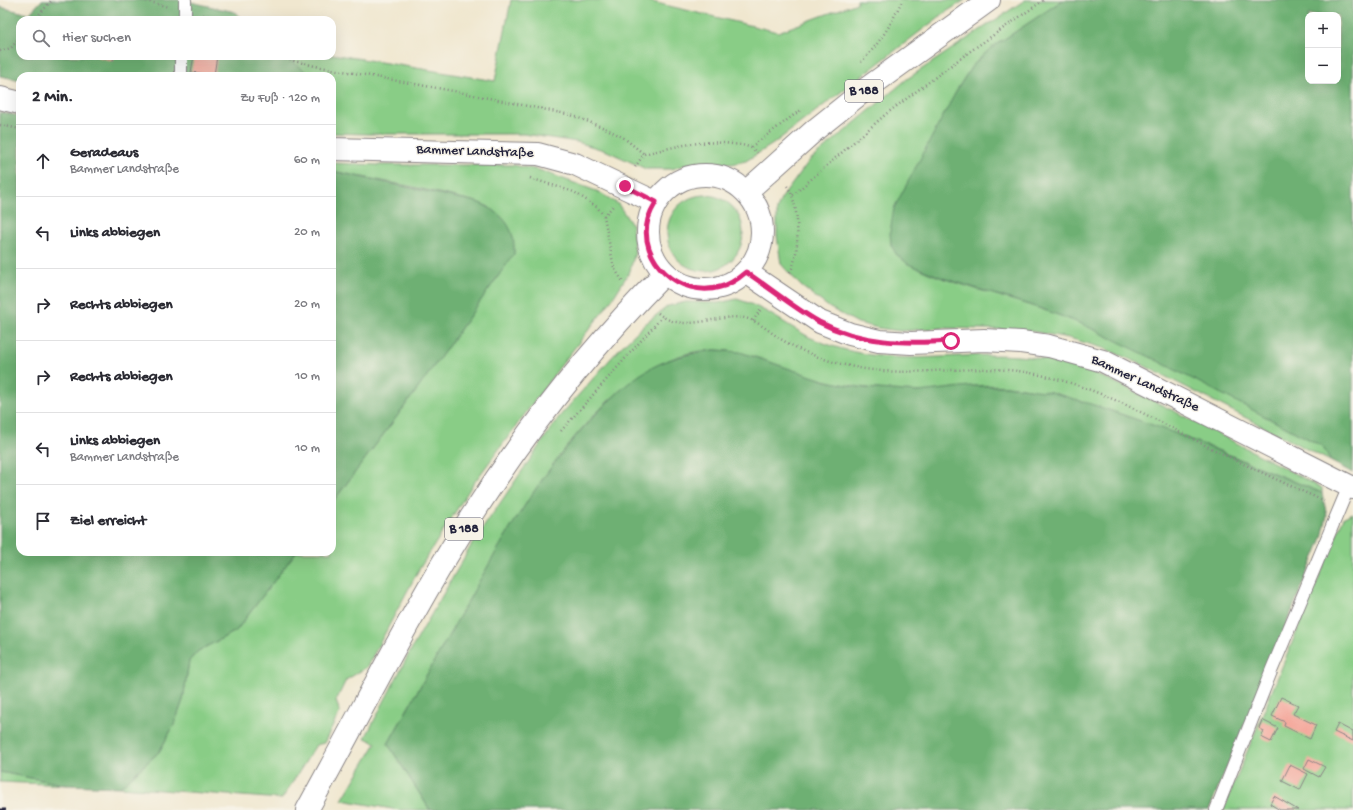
<!DOCTYPE html>
<html lang="de">
<head>
<meta charset="utf-8">
<style>
	:root { --surface:#fff; --page:#f2f2f3; --text:#2b2b33; --muted:#7c7c81; --line:#e1e1e2 }
	body { margin:0; font-family:"Gochi Hand",sans-serif; background:var(--page); color:var(--text) }
	.controls { position:absolute; right:12px; top:12px; display:grid; overflow:hidden; border-radius:8px; box-shadow:0 4px 16px #0002 }
	.controls button { width:36px; height:36px; display:grid; place-items:center; padding:0; border:0; border-bottom:1px solid var(--line); background:var(--surface); color:var(--text); font:20px sans-serif }
	.stop { position:absolute; width:12px; height:12px; margin:-9px; border:3px solid #db2777; border-radius:50%; background:#fff }
	.stop.end { background:#db2777; border-color:#fff; box-shadow:0 1px 4px #0008 }
	.list { margin:0; padding:0; list-style:none }
	h2 { display:flex; justify-content:space-between; align-items:center; height:52px; margin:0; padding:0 16px; font-size:17px }
	h2 small { font-size:13px; font-weight:400; color:var(--muted) }
	.list li { display:grid; grid-template-columns:26px 1fr auto; gap:12px; align-items:center; box-sizing:border-box; height:72px; padding:0 16px; border-top:1px solid var(--line) }
	.list b { display:block; font-size:15px; white-space:nowrap }
	.list p { margin:0; font-size:13px; white-space:nowrap; color:var(--muted) }
	.list em { font-size:13px; font-style:normal; color:var(--muted) }
	.icon { flex:none; width:22px; height:22px; fill:none; stroke:currentColor; stroke-width:2; stroke-linecap:round; stroke-linejoin:round }
	.map { position:relative; flex:none; width:1353px; height:810px; overflow:hidden }
	.search { position:absolute; background:var(--surface); box-shadow:0 4px 16px #0002; left:16px; top:16px; width:320px; height:44px; display:flex; align-items:center; gap:10px; box-sizing:border-box; padding:0 14px; border-radius:12px; color:var(--muted); font-size:15px }
	.panel { position:absolute; background:var(--surface); box-shadow:0 4px 16px #0002; left:16px; top:72px; width:320px; height:484px; border-radius:12px }
	.map>svg:first-child { display:block }
	.green { fill:#89cd86; stroke:#567860 }
	.forest { fill:#6eb073; stroke:#486957; fill-rule:evenodd }
	.building { fill:#f4a69a }
	.lines { fill:none; stroke-linecap:round; stroke-linejoin:round }
	.lane-casing { stroke:#898485; stroke-width:14 }
	.secondary-casing { stroke:#898485; stroke-width:24 }
	.primary-casing { stroke:#898485; stroke-width:24 }
	.path { stroke:#898485; stroke-width:2.5; stroke-dasharray:1 3; stroke-linecap:butt }
	.lane { stroke:#fff; stroke-width:12 }
	.secondary { stroke:#fff; stroke-width:22 }
	.primary { stroke:#fff; stroke-width:22 }
	.rail { stroke:#22223b; stroke-width:3; stroke-dasharray:6 3; stroke-linecap:butt }
	.route { stroke:#db2777; stroke-width:5 }
	.labels { text-anchor:middle; dominant-baseline:central; stroke-width:3; stroke-linejoin:round; paint-order:stroke }
	.shield { fill:#f7f3e8; stroke:#62616f; stroke-width:1 }
	.shield-label { font-size:13px; font-weight:bold; fill:#22223b }
	.street-label { font-size:14px; fill:#22223b; stroke:#f7f3e8 }
</style>
</head>
<body>
<div class="map">
<svg width="1353" height="810" viewBox="0 0 1353 810">
	<rect width="100%" height="100%" fill="#f7f3e8"/>
	<filter id="ink" filterUnits="userSpaceOnUse"><feTurbulence type="fractalNoise" baseFrequency=".025" numOctaves="2"/><feDisplacementMap in="SourceGraphic" scale="8" xChannelSelector="R" yChannelSelector="G"/><feConvolveMatrix kernelMatrix="1 2 1 2 8 2 1 2 1" color-interpolation-filters="sRGB"/></filter>
	<filter id="wash" filterUnits="userSpaceOnUse"><feTurbulence type="fractalNoise" baseFrequency=".012" numOctaves="4" result="noise"/><feDisplacementMap in="SourceGraphic" scale="16" xChannelSelector="R" yChannelSelector="G"/><feGaussianBlur stdDeviation="0.9" result="paint"/><feColorMatrix in="noise" values="0 0 0 0 0 0 0 0 0 0 0 0 0 0 0 0 0 1.4 0 .05"/><feComposite in="paint" operator="in"/></filter>
	<g filter="url(#wash)">
		<rect width="100%" height="100%" fill="#f0e7cf"/>
		<path class="green" d="M511,0h133l134,32 79,-29v-3h108l-22,14 -170,130 -27,17 -14,3 -22,-2 -22,2 -16,5h-26l-39,-18 -30,-9 -53,-8h-157l-35,-1v-57h-24l-4,-6 -20,-14h48v-2l163,27z
			M1025,0h38l-72,48 -19,18 -14,22 -62,166c23,19 53,26 80,35 36,11 72,21 106,35 82,36 160,81 240,122l10,16 -191,-98 -38,-16 -34,-10 -45,-8 -81,-2 -43,3 -22,-3 -20,-5 -28,-15 -29,-22 -20,-22 -4,-28v-27l4,-10 28,-38 98,-82z
			M332,163l47,2h134l26,5 60,22 19,12 14,21 3,27 -5,19 -19,30 -52,67 -88,119 -53,84 -51,96 -21,13 -10,21 4,11 -16,31 -8,2 -34,54 -162,-12 39,-35 15,-27 9,-25 6,-39 9,-10 38,-20 60,-79h36v-49l87,-116 95,-133 -25,-47 -12,-5 -64,-15 -81,-16z
			M667 233a38 38 0 1 1 76 0a38 38 0 1 1-76 0Z
			M737,299c27,8 48,25 72,38 16,7 34,13 51,16 58,12 118,-4 176,5 48,7 90,29 132,50 52,26 103,53 154,80v5c-63,-26 -126,-53 -190,-75 -41,-14 -81,-27 -124,-32 -30,-3 -58,4 -87,6 -17,1 -36,-2 -53,-4 -25,-2 -50,-9 -73,-17 -26,-8 -51,-21 -79,-21 -112,-1 -205,176 -253,261 -25,44 -50,88 -75,133l42,66h-32l-56,-10 34,-57 -11,-5 47,-90 60,-104 87,-127 62,-70 24,-23 23,-18 18,-4 32,1z
			M1353,513v297h-130l121,-293z
			M0,772l67,13 -67,-3z"/>
		<path class="forest" d="M42,0h140l53,12 7,8h-222v36h264l20,14 4,6h-288v4l-20,-4v-69l29,7z
			M1063,0h290v473l-21,-11 -10,-16 -170,-88 -70,-34 -40,-15 -99,-31 -35,-14 -12,-10 -5,-9 -1,-13 4,-24 64,-120 14,-22 19,-18zM1308,15h30v66h-30z
			M0,112l20,4v436h276l-60,79 -38,20 -9,10 -6,39 -9,25 -15,27 -39,35 -53,-2 -67,-13z
			M332,171l145,31c25,10 39,25 37,52l-95,133 -87,116z
			M715,350l25,2 86,29 38,7 55,4 51,-6h36l45,6 43,13 73,25 155,63 5,23 -5,22 -113,272h-779l-42,-66c27,-48 53,-95 80,-143 38,-67 77,-136 132,-191 13,-13 26,-26 41,-36 23,-15 47,-21 74,-24z"/>
		<g id="blocks">
			<path class="building" d="M95,56h19l-1,5z
				M194,56h23l-3,19 -23,-3z
				M1281,697l17,8 -5,9 23,11 -6,14 -26,-13 1,-4 -13,-6z
				M1262,720l16,8 -7,14 -10,-5 3,-6 -5,-3z
				M1338,724l15,8v9l-19,-9z
				M1309,759l16,8 -6,10 -15,-8z
				M1290,765l18,9 -8,16 -18,-9z
				M1274,796l24,14h-18l-10,-6z"/>
		</g>
	</g>
	<g filter="url(#ink)">
		<use href="#blocks" fill-opacity="0" stroke="#898485" stroke-width="1"/>
		<g class="lines">
			<defs>
				<path id="lane" d="M185,0v20
					M181,56v20
					M1216,810l56,-141 77,-183"/>
				<path id="secondary" d="M0,98l20,5
					M332,149l206,5 37,10 80,38
					M746,272l74,50 30,12 29,7 32,2 73,-3 37,2 28,4 54,15 250,127"/>
				<path id="primary" d="M648 232a57 57 0 1 1 114 0a57 57 0 1 1-114 0Z
					M746,192l70,-63 50,-40 123,-89
					M307,810c47,-84 90,-171 140,-254 60,-101 134,-198 218,-283"/>
			</defs>
			<use href="#lane" class="lane-casing"/>
			<use href="#secondary" class="secondary-casing"/>
			<use href="#primary" class="primary-casing"/>
			<path class="path" d="M142,0l27,7
				M203,15l22,5
				M34,20l18,-20
				M0,51l11,-3 9,-11
				M274,56l41,10 144,26 112,23 36,14 17,9 20,16
				M861,62c18,-18 31,-38 41,-62
				M0,125l20,4
				M751,147l51,-38
				M635,167l9,-13c30,-7 57,-15 88,-10 10,1 18,1 25,9
				M530,178l44,14 23,15 7,9 10,52 10,15
				M787,186c13,17 14,70 2,88
				M793,195l93,-81 83,-62 75,-52
				M604,216l9,-10
				M658,313c25,22 59,0 87,5 14,3 27,16 39,23 22,13 46,21 70,26 57,12 114,-4 171,5 65,11 116,40 174,70 41,21 83,40 125,59
				M753,321l8,-12
				M561,431l101,-114"/>
			<use href="#lane" class="lane"/>
			<use href="#secondary" class="secondary"/>
			<use href="#primary" class="primary"/>
			<path class="rail" d="M0,810h9"/>
		</g>
	</g>
	<g class="lines" filter="url(#ink)">
		<path class="route" d="M625,186l31,16c-3,5 -6,11 -8,17 -11,41 33,80 72,68 10,-2 19,-9 26,-15 24,16 48,36 73,50 42,22 87,22 132,19"/>
	</g>
	<g class="labels">
		<g class="shield">
			<rect x="845" y="80" width="38" height="22" rx="3"/>
			<rect x="445" y="518" width="38" height="22" rx="3"/>
		</g>
		<g class="shield-label">
			<text x="864" y="91">B 188</text>
			<text x="464" y="529">B 188</text>
		</g>
		<g class="street-label">
			<text transform="translate(475 152) rotate(2)">Bammer Landstraße</text>
			<text transform="translate(1145 384) rotate(25)">Bammer Landstraße</text>
		</g>
	</g>
</svg>
<div class="controls">
<button>+</button>
<button>−</button>
</div>
<div class="stop" style="left:951px;top:341px"></div>
<div class="stop end" style="left:625px;top:186px"></div>
<div class="search"><svg class="icon" aria-label="search" viewBox="0 0 24 24"><circle cx="10" cy="10" r="6"/><path d="M15 15l6 6"/></svg>Hier suchen</div>
<section class="panel">
<h2>2 Min.<small>Zu Fuß · 120 m</small></h2>
<ul class="list">
<li><svg class="icon" aria-label="ahead" viewBox="0 0 24 24"><path d="M12 20V5M6 11l6-6 6 6"/></svg><div><b>Geradeaus</b><p>Bammer Landstraße</p></div><em>60 m</em></li>
<li><svg class="icon" aria-label="left" viewBox="0 0 24 24"><path d="M17 20v-9H6M10 6l-5 5 5 5"/></svg><div><b>Links abbiegen</b></div><em>20 m</em></li>
<li><svg class="icon" aria-label="right" viewBox="0 0 24 24"><path d="M7 20v-9h11M14 6l5 5-5 5"/></svg><div><b>Rechts abbiegen</b></div><em>20 m</em></li>
<li><svg class="icon" aria-label="right" viewBox="0 0 24 24"><path d="M7 20v-9h11M14 6l5 5-5 5"/></svg><div><b>Rechts abbiegen</b></div><em>10 m</em></li>
<li><svg class="icon" aria-label="left" viewBox="0 0 24 24"><path d="M17 20v-9H6M10 6l-5 5 5 5"/></svg><div><b>Links abbiegen</b><p>Bammer Landstraße</p></div><em>10 m</em></li>
<li><svg class="icon" aria-label="arrive" viewBox="0 0 24 24"><path d="M6 21V4h12l-3 4 3 4H6"/></svg><div><b>Ziel erreicht</b></div></li>
</ul>
</section>
</div>
</body>
</html>
